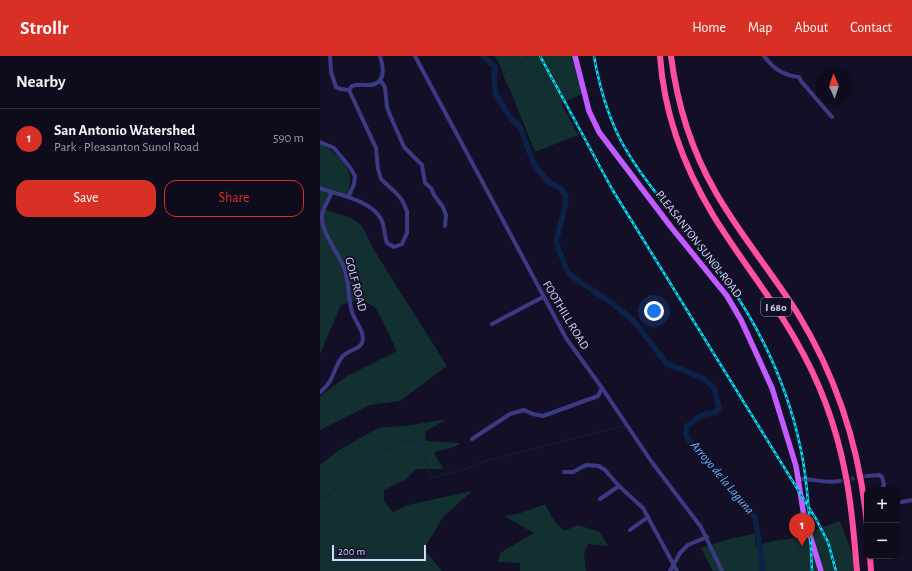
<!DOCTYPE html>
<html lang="en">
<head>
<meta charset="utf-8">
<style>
	:root { --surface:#0e0b1c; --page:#1c1929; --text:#f1f3f6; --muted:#9b9ba3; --line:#2e2b3b; --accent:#d93025 }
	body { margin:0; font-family:"Alegreya Sans",sans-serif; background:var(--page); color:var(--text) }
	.controls { position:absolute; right:12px; bottom:12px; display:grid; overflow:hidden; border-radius:8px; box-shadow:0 1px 3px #0004 }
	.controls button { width:36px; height:36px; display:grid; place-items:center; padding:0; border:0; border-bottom:1px solid var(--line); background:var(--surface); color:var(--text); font:20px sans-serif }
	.compass { position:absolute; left:496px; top:12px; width:36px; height:36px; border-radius:50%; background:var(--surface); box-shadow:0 1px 3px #0004; rotate:357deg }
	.scale { position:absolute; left:12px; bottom:10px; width:94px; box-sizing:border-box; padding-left:4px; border:2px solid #d9d4ff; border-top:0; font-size:11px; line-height:14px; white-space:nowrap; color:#d9d4ff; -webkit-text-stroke:3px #130f26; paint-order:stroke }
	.you { position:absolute; left:334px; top:255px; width:14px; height:14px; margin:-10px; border:3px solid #fff; border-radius:50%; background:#1a73e8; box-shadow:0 0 0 6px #1a73e833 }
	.badge { display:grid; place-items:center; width:26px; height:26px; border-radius:50%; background:var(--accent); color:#fff; font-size:13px; font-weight:700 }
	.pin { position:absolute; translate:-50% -33px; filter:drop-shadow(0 1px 2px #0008) }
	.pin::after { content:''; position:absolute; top:21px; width:14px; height:12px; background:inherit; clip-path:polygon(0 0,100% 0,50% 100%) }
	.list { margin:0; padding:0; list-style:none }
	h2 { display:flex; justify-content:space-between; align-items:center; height:52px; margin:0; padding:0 16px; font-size:17px }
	h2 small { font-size:13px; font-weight:400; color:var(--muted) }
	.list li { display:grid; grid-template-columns:26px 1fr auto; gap:12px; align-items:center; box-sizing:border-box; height:60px; padding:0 16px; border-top:1px solid var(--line) }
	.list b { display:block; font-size:15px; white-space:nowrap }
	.list p { margin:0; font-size:13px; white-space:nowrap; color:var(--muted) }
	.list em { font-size:13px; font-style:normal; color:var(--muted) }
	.actions { display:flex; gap:8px; padding:12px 16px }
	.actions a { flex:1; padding:9px 0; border:1px solid var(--accent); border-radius:12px; text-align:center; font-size:14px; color:var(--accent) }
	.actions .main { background:var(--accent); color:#fff }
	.map { position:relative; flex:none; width:592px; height:515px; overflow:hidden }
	header { display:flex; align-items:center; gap:24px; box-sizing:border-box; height:56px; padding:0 20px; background:var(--accent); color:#fff }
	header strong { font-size:19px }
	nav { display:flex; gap:22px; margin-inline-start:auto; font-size:14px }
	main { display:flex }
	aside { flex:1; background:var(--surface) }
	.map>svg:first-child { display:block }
	.green { fill:#12302f }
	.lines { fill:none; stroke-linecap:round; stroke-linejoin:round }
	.stream { stroke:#0c2248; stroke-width:1 }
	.river { stroke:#0c2248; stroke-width:5.5 }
	.minor-tunnel { stroke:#312d47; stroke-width:4; stroke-dasharray:4 2; stroke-linecap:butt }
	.minor { stroke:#3d3a85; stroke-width:4 }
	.major { stroke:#c25bff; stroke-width:5.5 }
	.highway { stroke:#ff4fa3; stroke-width:6 }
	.rail-casing { stroke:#00e5ff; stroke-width:2.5 }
	.rail { stroke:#130f26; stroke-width:1; stroke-dasharray:3; stroke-linecap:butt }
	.labels { text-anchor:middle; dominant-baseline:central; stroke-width:3.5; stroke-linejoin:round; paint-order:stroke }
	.shield { fill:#130f26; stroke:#9e99be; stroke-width:1 }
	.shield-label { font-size:11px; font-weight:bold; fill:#d9d4ff }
	.street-label { font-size:12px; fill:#d9d4ff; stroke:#130f26 }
	.water-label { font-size:13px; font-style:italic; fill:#62b6ff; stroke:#130f26 }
</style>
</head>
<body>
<header>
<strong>Strollr</strong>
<nav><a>Home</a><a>Map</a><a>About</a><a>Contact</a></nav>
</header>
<main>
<aside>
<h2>Nearby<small></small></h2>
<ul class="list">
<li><span class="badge">1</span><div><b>San Antonio Watershed</b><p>Park · Pleasanton Sunol Road</p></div><em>590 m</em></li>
</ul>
<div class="actions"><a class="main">Save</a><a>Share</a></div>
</aside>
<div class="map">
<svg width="592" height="515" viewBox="0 0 592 515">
	<rect width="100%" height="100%" fill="#130f26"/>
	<path class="green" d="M174,0h82l9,37 -24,10 17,32 -43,17 -27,-67c-7,-11 -5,-20 -14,-29z
		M0,88c10,4 29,20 30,32 1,5 -1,13 -2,19l-17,-5 -7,19 27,9 11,8 12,24 73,116 -47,35 -30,4 -50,25v-34l27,-20 50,-25 -21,-43 -15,-9 -20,6 -21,49z
		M127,363l-22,13 1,9 35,2 -7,4 -20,5 9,17h-27l-11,11 -21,10v11l9,11 15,-7 64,-14 -29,26 -19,32 18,22h-122v-106l19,-15 39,-22 34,-3z
		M225,448l8,15 11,12 14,-6 22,7 8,14 -20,-2 -4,9 2,18h-66v-8l-22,-1 2,-9 34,-20 -30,-17 14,-2z
		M520,465l19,50h-146l-12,-23 28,-9 25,-5 2,12 17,-5 16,-2z"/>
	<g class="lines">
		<path class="stream" d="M175,19c14,-2 23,-7 32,-19
			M0,443l10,-5 46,-39 30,-14 11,2 8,10 3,19 3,6 31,-8 23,-9 138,-35"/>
		<path class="river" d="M163,0l12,11 -1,13 2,14 13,22 11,11 14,37 13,17 13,7 5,6 1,9 -10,39 12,31 15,11 29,19 22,18 33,43 34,13 8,6 5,5 5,20 -3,4 -14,3 -15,11 -1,9 8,13 15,13 32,41 14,15 7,42v12"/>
		<path class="minor-tunnel" d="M519,425l28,-5"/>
		<path class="minor" d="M10,0l1,16 5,15 4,2 9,1
			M95,0l151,282 36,50 49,73 50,66 21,44
			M444,0c10,13 18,19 35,21l2,4 31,36
			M60,24l5,7 2,20 3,8 14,32 18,18 3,18 6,5 3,7 9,12 3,8 -1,11
			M0,86l14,6 15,18 6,10 -1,8 -5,12
			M0,132c18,7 51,12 61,31 4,7 3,17 6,24l7,4 8,-3 5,-11v-22l-5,-11 -6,-7 -15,-14 -3,-10 -2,-21 -27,-58 3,-4c6,-2 11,-1 16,-1 18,0 16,-17 12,-29
			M172,268l51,-27
			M0,336c14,-10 13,-23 22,-35 5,-7 17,-7 20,-14 4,-11 -7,-21 -10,-31 -4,-14 -3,-29 -7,-42 -6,-17 -25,-38 -23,-56 2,-7 7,-15 10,-22
			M152,383l38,-25 14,-4 9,4 10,2 55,-20 4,-8
			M244,416h9l13,-7 13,1 6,4 14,16 24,22 34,63
			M547,420l12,-1 3,2 2,7 -2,6
			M478,423c14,-1 27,5 41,2
			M280,443l19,-13
			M577,447l15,-3
			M310,474l18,-13
			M350,515l10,-18 8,-8 19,-8"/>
		<path class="major" d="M255,0l14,55 10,21 72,95 56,69 14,24 31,68 24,78 8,50 17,55"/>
		<path class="highway" d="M340,0c4,57 24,111 53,159 26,43 58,81 82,124 24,41 41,86 50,133 7,32 9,66 12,99
			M351,0c6,47 20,93 44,135 24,43 57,81 83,123 39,64 62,136 69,211
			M550,500l1,15"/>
		<defs>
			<path id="rail" d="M220,0l72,133 204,330 12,23 8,29
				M274,0c5,29 13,57 26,83 29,55 77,97 111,148 33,49 58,105 70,163 8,40 9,81 11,121"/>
		</defs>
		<use href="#rail" class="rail-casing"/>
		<use href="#rail" class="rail"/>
	</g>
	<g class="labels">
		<rect class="shield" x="441" y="242" width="30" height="18" rx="3"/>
		<g class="shield-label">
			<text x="456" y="251">I 680</text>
		</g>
		<g class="street-label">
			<text transform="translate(379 188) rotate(52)">PLEASANTON SUNOL ROAD</text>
			<text transform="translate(36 228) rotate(75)">GOLF ROAD</text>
			<text transform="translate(246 259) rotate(59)">FOOTHILL ROAD</text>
		</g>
		<g class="water-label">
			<text transform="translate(402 422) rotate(50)">Arroyo de la Laguna</text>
		</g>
	</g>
</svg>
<div class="controls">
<button>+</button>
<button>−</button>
</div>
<svg class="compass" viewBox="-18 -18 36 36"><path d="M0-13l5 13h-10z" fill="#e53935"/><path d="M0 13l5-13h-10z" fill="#9b9ba3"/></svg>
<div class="scale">200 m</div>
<div class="you"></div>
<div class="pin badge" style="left:482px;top:490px">1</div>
</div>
</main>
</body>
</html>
